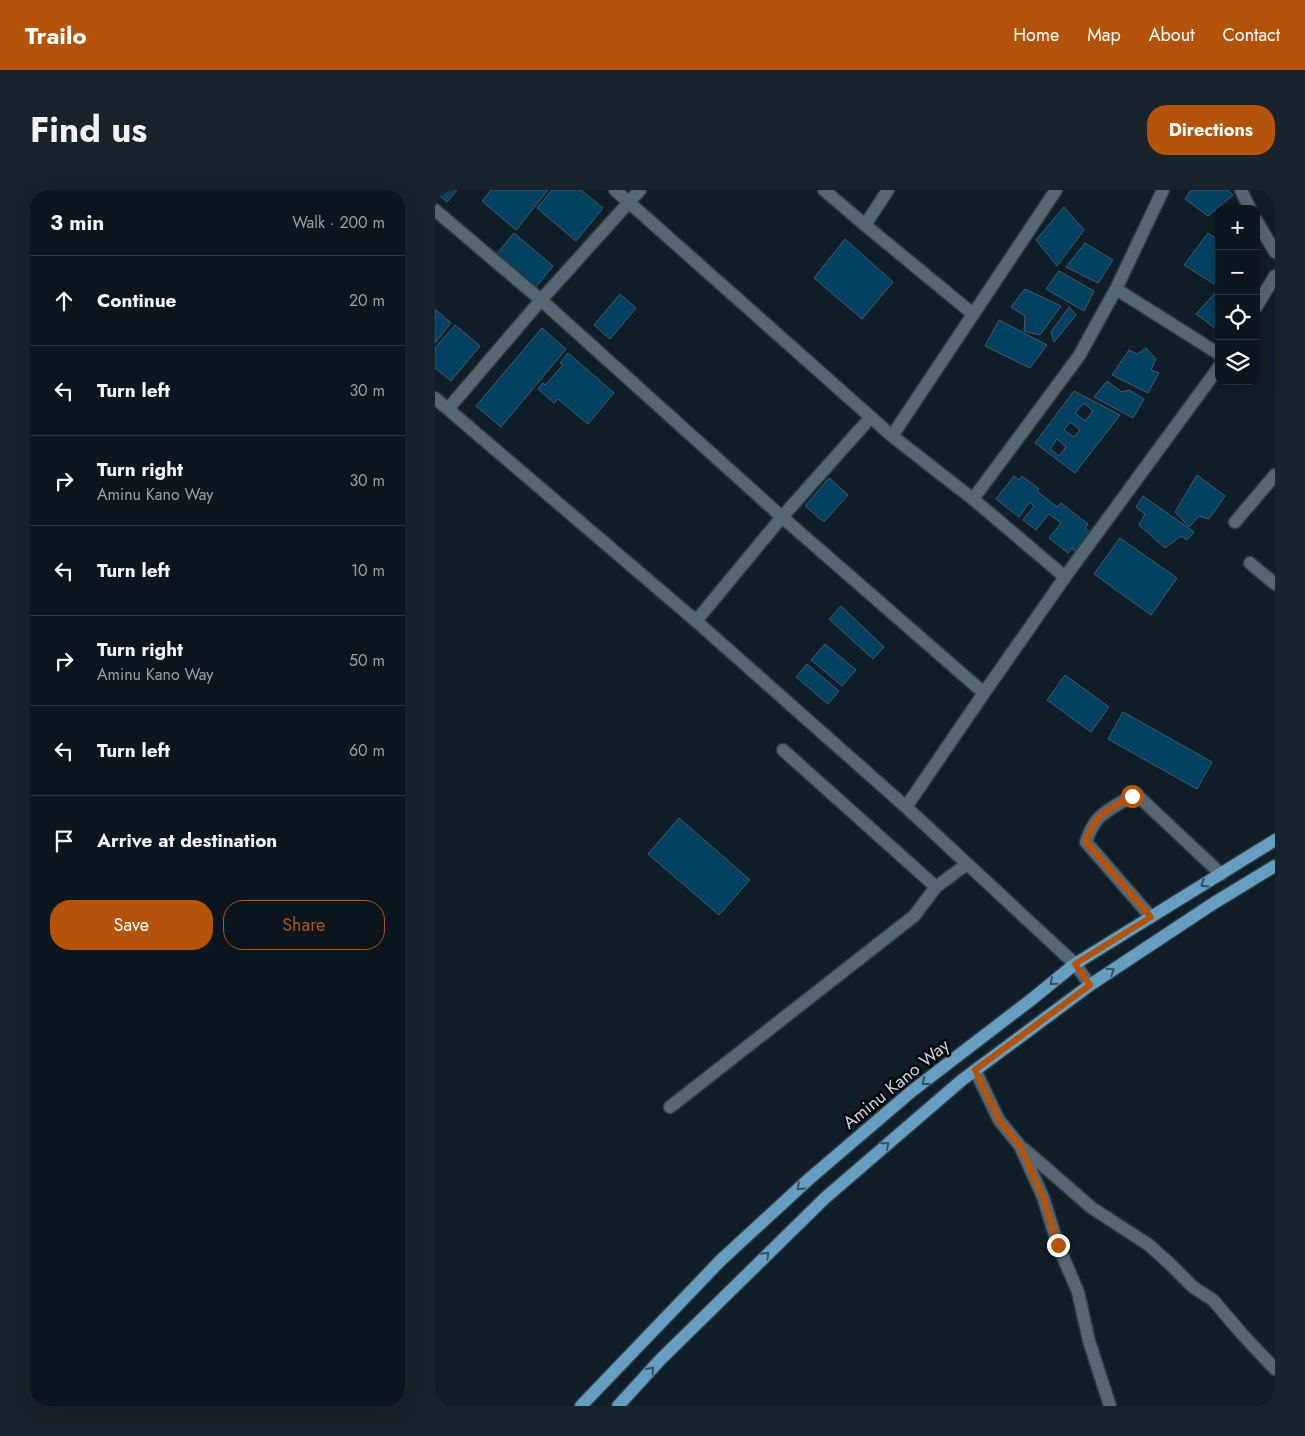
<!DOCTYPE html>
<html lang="en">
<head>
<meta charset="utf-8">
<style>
	:root { --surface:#0b161e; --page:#19232b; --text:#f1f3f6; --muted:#9a9fa4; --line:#2b353c; --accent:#b45309 }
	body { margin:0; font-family:Jost,sans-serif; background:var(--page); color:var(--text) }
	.controls { position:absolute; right:15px; top:15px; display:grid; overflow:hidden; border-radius:10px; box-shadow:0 5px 20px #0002 }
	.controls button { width:45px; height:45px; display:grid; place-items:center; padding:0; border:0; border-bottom:1px solid var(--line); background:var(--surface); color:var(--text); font:25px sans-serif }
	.stop { position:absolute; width:15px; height:15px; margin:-11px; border:4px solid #b45309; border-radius:50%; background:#fff }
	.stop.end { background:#b45309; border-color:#fff; box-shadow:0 1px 5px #0008 }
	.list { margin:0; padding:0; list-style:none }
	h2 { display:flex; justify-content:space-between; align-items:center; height:65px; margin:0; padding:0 20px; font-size:21px }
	h2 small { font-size:16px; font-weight:400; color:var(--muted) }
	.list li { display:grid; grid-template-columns:32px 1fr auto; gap:15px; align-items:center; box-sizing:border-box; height:90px; padding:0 20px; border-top:1px solid var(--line) }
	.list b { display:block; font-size:19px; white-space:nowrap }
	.list p { margin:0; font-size:16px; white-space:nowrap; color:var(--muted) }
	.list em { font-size:16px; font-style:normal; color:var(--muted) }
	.actions { display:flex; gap:10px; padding:15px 20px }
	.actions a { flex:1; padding:11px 0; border:1px solid var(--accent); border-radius:20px; text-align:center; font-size:18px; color:var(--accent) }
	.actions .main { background:var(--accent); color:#fff }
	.icon { flex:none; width:28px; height:28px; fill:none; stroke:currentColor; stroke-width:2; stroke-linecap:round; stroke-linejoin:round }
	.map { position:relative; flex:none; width:840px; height:1216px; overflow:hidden; border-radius:20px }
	header { display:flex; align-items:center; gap:30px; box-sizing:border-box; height:70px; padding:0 25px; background:var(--accent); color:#fff }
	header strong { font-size:24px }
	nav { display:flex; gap:28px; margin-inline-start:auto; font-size:18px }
	.intro { display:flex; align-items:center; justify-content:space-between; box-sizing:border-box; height:120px; padding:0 30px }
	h1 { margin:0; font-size:35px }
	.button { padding:12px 22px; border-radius:20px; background:var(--accent); color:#fff; font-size:18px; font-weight:700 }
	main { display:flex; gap:30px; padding:0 30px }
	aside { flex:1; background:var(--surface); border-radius:20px; box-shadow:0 5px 20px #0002 }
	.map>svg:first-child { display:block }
	.building { fill:#004161; stroke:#495a66; fill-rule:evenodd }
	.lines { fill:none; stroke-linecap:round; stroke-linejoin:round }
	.minor-casing { stroke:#313941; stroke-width:15 }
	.major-casing { stroke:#313941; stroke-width:15 }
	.minor { stroke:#566773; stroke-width:12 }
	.major { stroke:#669ec2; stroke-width:12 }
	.oneway { stroke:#345266 }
	.route { stroke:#b45309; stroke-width:6 }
	.labels { text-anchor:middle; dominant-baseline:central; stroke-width:5; stroke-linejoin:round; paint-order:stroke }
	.street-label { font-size:18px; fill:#ccd6dd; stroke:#03070b }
</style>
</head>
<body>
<header>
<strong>Trailo</strong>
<nav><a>Home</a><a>Map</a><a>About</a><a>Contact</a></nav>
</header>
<div class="intro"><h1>Find us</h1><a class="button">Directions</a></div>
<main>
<aside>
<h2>3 min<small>Walk · 200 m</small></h2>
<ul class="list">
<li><svg class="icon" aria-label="ahead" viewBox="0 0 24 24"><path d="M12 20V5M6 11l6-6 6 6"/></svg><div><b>Continue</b></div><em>20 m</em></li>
<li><svg class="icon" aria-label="left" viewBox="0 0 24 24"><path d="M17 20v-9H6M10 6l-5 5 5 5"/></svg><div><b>Turn left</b></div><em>30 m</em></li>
<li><svg class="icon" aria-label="right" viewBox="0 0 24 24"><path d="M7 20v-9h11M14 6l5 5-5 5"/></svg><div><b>Turn right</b><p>Aminu Kano Way</p></div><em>30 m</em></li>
<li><svg class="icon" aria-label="left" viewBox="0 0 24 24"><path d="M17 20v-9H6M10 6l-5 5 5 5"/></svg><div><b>Turn left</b></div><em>10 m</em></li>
<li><svg class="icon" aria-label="right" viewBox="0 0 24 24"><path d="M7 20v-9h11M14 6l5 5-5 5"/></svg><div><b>Turn right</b><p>Aminu Kano Way</p></div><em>50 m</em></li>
<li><svg class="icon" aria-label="left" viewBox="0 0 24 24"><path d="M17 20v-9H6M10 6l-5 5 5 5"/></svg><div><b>Turn left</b></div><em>60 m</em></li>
<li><svg class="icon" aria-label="arrive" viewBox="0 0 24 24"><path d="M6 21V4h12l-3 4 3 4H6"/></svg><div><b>Arrive at destination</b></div></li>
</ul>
<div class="actions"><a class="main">Save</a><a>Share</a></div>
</aside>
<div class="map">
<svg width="840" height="1216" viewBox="0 0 840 1216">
	<rect width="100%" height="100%" fill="#0f1e28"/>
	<path class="building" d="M0,0h22l-10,12 -12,-10z
		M56,0h57l-32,40 -34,-29z
		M117,0h29l22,18 -27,33 -39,-33z
		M756,0h37l5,5 -25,21 -23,-17z
		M629,17l20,23 -27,36 -21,-26z
		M79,43l39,33 -18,22 -39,-33z
		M773,43l11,7v38l-5,6 -30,-19z
		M410,49l48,43 -31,37 -48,-41z
		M650,53l28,17 -15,23 -32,-16z
		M624,81l35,20 -10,20 -38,-22z
		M590,99l36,17 -21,29 -16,-4 1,-15 -14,-9z
		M782,101l2,1v39l-23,-17z
		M185,104l16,14 -26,31 -16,-14z
		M634,117l7,8 -22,27 -3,-10z
		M0,119l16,14 -16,20z
		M564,130l48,25 -17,23 -45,-22z
		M20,135l25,21 -29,35 -16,-13v-20z
		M107,138l24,21 -65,78 -25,-21z
		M711,158l10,11 -5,11 8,3 -11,20 -36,-18 17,-25 8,4z
		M133,163l46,40 -26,31 -30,-25 -4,4 -16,-14 5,-6 2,2 18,-20 -3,-2z
		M672,191l15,11 7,-2 15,9 -11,19 -39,-21z
		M639,201l46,24 -45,58 -40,-30zM649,213l9,8 -8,10 -10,-8zM635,232l10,8 -6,7 -10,-7zM622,249l9,8 -7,9 -9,-7z
		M762,285l28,21 -16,23 -10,-3 -10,11 -14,-15z
		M579,286l5,4 3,-4 17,13 -2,2 20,16 4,-4 27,21 -3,4 5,4 -15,19 -3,-3 -4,5 -19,-15 12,-15 -12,-9 -13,16 -13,-10 11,-14 -4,-4 -11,15 -23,-18z
		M394,288l19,17 -24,27 -19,-16z
		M708,306l51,36 -7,8 -6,-4 -16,12 -26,-23 6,-11 -9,-7z
		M685,348l57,40 -26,37 -57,-41z
		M406,416l43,41 -11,12 -44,-40z
		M390,454l31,26 -14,16 -31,-26z
		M372,474l32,27 -11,13 -32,-27z
		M630,485l44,32 -18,25 -44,-32z
		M688,522l89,50 -15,27 -89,-50z
		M244,628l71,62 -31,35 -71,-61z"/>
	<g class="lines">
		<defs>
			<path id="minor" d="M180,0l277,246 81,63 92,78
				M389,0l41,35 108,89
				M806,0l9,19
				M0,20l106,90 241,217 202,176
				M821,30l19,32
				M430,35l23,-35
				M681,99l103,65
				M821,117l19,-31
				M0,208l261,223 210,186 169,157 15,21
				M13,219l93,-109 99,-110
				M457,246l164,-246
				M538,309l106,-143 37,-67 47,-99
				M800,332l40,-47
				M815,373l25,21
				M261,431l86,-104 89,-100
				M348,560l153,137
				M471,617l78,-114 81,-116 154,-210
				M716,727l-65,-75c7,-22 15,-28 34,-39 6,-4 11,-7 18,-7l83,78
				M540,880l24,50 21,26 23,51 15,48 20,47 11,49 21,65
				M235,917l244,-191 22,-29 31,-23
				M589,959l68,59 57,37 21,19 23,23 20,13 29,34 33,35"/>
			<path id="major" d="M146,1216l139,-145 89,-82 103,-88 120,-92 43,-35 200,-124
				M183,1216l42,-46 165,-162 137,-118 128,-95 124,-82 61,-37"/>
		</defs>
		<use href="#minor" class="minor-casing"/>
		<use href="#major" class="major-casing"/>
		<use href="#minor" class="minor"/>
		<use href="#major" class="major"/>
	</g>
	<defs><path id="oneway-chevron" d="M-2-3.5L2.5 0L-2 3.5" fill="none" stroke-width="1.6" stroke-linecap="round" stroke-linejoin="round" transform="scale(1.25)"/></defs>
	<g class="oneway">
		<use href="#oneway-chevron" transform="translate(769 694) rotate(148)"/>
		<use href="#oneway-chevron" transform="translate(676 781) rotate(-33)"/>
		<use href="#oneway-chevron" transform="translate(618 792) rotate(141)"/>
		<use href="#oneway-chevron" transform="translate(490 892) rotate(142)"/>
		<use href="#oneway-chevron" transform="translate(451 955) rotate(-41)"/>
		<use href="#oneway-chevron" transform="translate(365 997) rotate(137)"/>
		<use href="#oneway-chevron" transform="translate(331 1065) rotate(-45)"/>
		<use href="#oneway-chevron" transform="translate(216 1180) rotate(-48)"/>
	</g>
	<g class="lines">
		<path class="route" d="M623,1055l-15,-48 -23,-51 -21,-26 -24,-50 115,-85 -15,-21 76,-47 -65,-75c8,-28 23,-33 46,-46"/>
	</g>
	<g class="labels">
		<g class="street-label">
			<text transform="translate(461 894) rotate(-39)">Aminu Kano Way</text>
		</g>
	</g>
</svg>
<div class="controls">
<button>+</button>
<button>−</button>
<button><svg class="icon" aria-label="locate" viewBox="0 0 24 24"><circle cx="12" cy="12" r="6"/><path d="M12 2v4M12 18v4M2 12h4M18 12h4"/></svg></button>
<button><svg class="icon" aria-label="layers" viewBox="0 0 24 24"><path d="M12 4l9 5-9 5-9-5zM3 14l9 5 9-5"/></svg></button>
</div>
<div class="stop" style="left:697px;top:606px"></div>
<div class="stop end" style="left:623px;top:1055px"></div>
</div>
</main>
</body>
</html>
